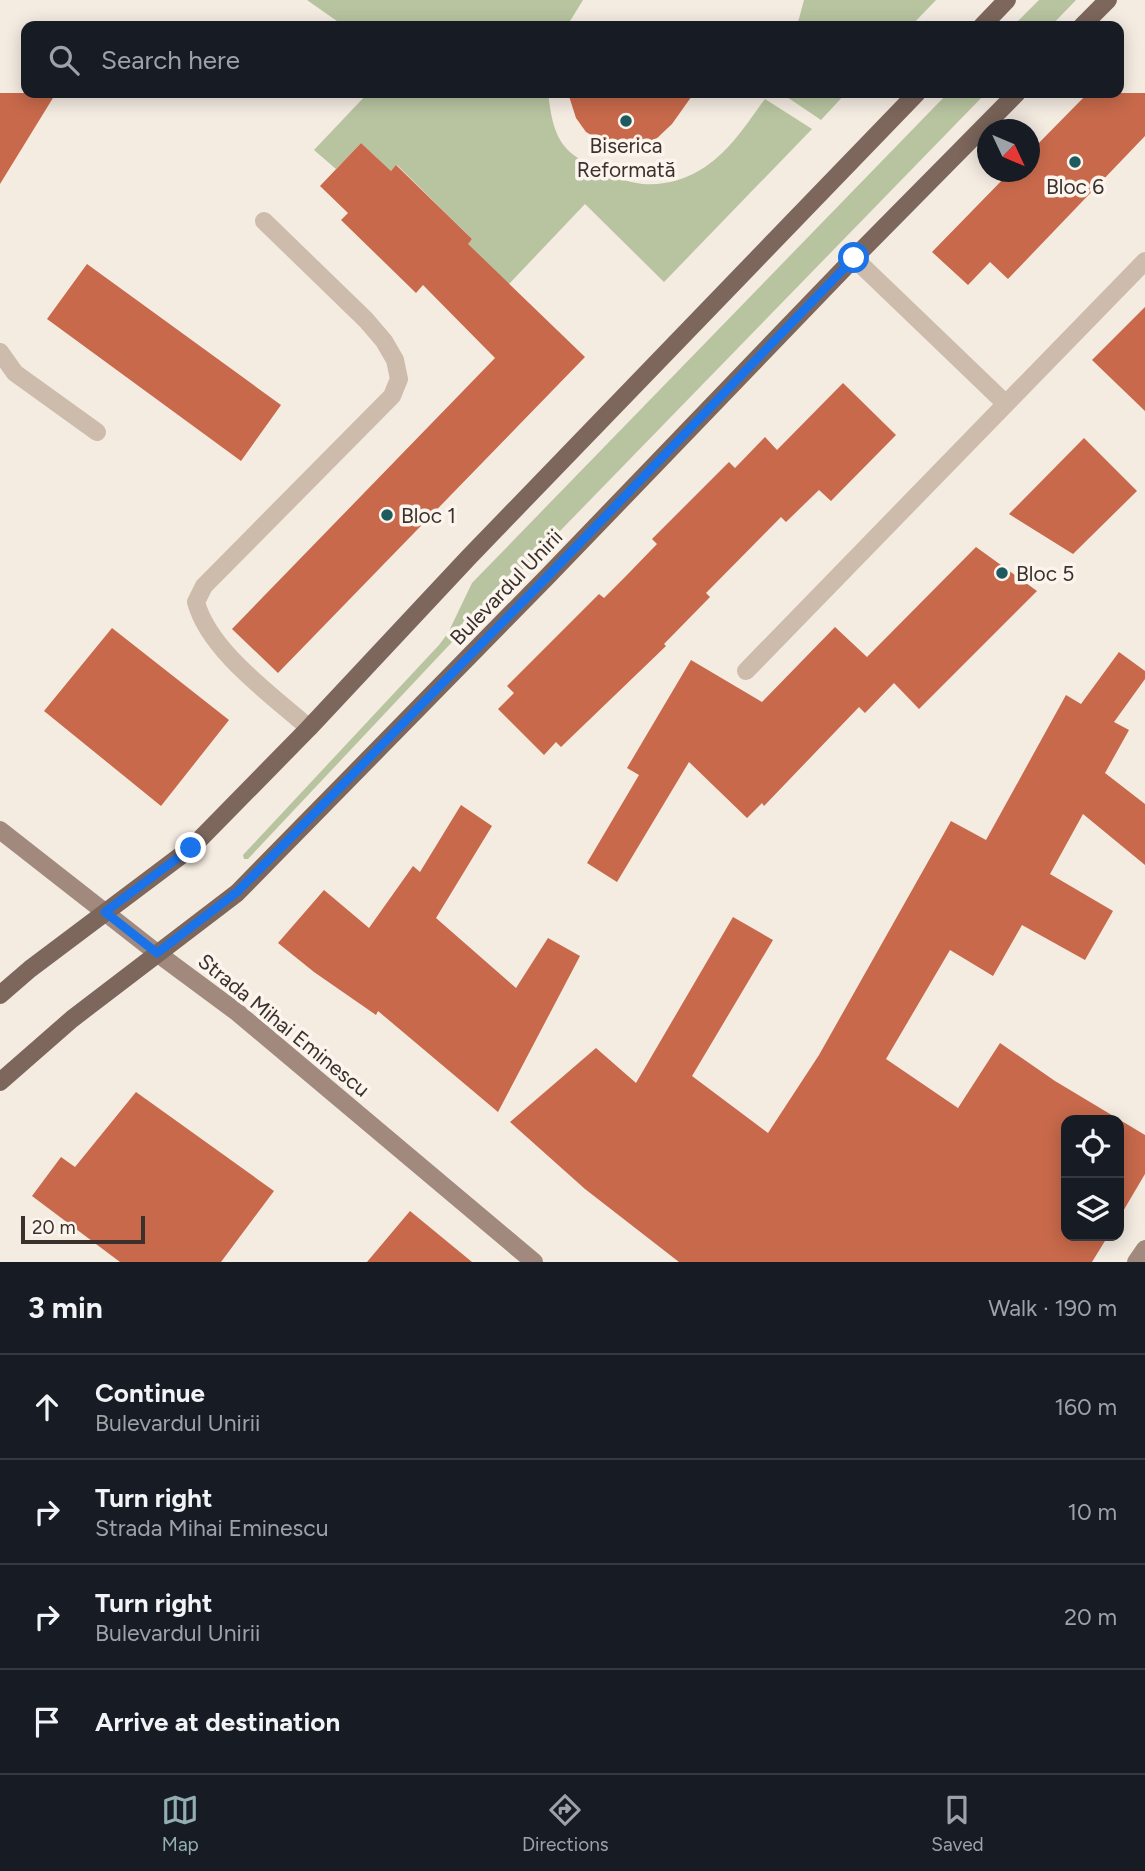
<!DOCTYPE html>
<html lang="en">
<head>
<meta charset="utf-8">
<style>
	:root { --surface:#171b24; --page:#242831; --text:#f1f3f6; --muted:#9ea1a6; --line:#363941; --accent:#92aeb2 }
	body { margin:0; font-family:Figtree,sans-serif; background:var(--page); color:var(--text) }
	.controls { position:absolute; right:21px; bottom:21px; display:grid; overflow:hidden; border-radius:14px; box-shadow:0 4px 18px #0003 }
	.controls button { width:63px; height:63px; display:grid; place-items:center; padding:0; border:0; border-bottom:2px solid var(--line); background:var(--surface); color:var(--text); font:35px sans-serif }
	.compass { position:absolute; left:977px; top:119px; width:63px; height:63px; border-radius:50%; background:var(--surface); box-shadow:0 4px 18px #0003; rotate:134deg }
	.scale { position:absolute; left:21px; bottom:18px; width:124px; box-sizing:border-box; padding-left:7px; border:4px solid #3b302b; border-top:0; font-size:19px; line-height:24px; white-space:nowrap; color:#3b302b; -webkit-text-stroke:5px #fbf5ee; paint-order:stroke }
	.stop { position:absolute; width:21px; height:21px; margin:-16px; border:5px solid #1a73e8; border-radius:50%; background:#fff }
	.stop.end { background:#1a73e8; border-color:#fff; box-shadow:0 2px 7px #0008 }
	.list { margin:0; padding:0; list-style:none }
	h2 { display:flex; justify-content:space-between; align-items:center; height:91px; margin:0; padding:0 28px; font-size:30px }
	h2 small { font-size:23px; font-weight:400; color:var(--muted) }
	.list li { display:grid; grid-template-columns:46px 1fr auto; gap:21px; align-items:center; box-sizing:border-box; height:105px; padding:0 28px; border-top:2px solid var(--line) }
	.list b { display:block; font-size:26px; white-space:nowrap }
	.list p { margin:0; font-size:23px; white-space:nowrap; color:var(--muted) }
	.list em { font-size:23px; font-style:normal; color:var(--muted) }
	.icon { flex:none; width:38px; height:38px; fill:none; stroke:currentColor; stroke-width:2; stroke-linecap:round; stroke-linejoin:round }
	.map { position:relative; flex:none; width:1145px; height:1262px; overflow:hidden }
	.search { position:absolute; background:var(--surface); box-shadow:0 4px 18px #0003; left:21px; right:21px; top:21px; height:77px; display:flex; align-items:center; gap:18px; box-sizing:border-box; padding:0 24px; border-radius:14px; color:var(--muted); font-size:26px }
	.sheet { height:511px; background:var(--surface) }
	nav { display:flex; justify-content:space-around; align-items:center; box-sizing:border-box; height:98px; border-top:2px solid var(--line); background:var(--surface); font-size:19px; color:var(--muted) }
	nav a { display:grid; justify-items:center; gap:4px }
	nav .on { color:var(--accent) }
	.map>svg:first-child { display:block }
	.green { fill:#b8c4a0 }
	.building { fill:#c8694b }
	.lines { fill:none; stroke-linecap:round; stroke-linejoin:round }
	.lane { stroke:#cdbbac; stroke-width:18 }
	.secondary { stroke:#a18a7d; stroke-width:18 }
	.primary { stroke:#7d675c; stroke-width:18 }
	.route { stroke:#1a73e8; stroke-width:9 }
	.poi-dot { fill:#1f5a5e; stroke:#fbf5ee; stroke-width:2.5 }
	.labels { text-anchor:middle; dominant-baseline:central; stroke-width:7; stroke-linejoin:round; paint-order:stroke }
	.poi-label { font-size:21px; fill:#3b302b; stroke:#fbf5ee }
	.street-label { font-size:21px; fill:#3b302b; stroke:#fbf5ee }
</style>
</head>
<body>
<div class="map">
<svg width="1145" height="1262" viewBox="0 0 1145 1262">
	<rect width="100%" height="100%" fill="#f4ebe1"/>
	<path class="green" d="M307,0h276l-16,26h-223z
		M804,0h132l-25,26h-114z
		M1039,0h37l-25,26h-38z
		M368,93h180c3,21 5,44 22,59 14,13 54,31 73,32 21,2 44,-5 62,-17 25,-16 43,-45 60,-68l47,30 -148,153 -79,-78 -76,80 -43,-39 6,-6 -75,-74 -6,6 -30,-28 -25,26 -22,-19z
		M781,93h65l-25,27z
		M948,93h38l-533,548 -205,218h-4l-1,-4 196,-210 9,-12 24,-50z"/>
	<path class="building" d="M0,93h56l-56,91z
		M568,93h126l-22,31 -18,17 -27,7 -19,-3 -22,-13 -10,-14z
		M1088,93h57v43l-137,143 -18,-17 -22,23 -36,-33 78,-80h20v-20z
		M361,143l30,28 5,-6 76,74 -4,5 117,113 -307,316 -46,-44 263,-271 -72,-73 -7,8 -75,-73 7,-7 -28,-27z
		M87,264l194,141 -40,56 -194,-142z
		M1145,307v104l-53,-51z
		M843,383l53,52 -65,66 -12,-11 -33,32 -5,-5 -75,76 4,4 -46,47 2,2 -105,101 -5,-5 -12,13 -46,-46 16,-16 -7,-7 92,-92 5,4 22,-22 31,-32 -5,-5 77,-77 6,6 30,-31 12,13z
		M1084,438l53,53 -64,63 -64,-40z
		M976,547l61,44 -118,118 -25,-26 -29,30 -6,-6 -95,99 -2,-3 -15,15 -58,-56 -72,120 -30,-19 52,-88 -12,-7 64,-108 71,42 73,-75 32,30z
		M112,628l117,92 -68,86 -117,-95z
		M1119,652l26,19v8l-31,43 15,8 -24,43 40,31v61l-62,-51 -33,60 63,37 -28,49 -63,-35 -29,51 -43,-26 -64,109 72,49 42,-65 55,38 90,54v39l-26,44v-98h-53v116h42l-16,26h-413l-94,-73 -75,-67 86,-74 40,35 97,-166 40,23 -81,136 76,57 51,-78 132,-234 35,19 80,-145 15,9z
		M461,805l31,21 -56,92 80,70 32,-50 32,18 -82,156 -120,-101 -2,4 -62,-43 -36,-29 46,-53 45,38 44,-62 7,6z
		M136,1092l138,99 -53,71h-101l-88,-66 29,-39 14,10z
		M410,1211l62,51h-105z"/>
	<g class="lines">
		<path class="lane" d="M264,221l102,99 18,21 11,19 4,19 -7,17 -188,190 -8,16c13,49 76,93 113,126
			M854,258l152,146
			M0,352l15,21 82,59
			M746,671l399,-410"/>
		<path class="secondary" d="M0,830l157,123 81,60 296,249
			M1136,1262l9,-13"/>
		<path class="primary" d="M982,26l25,-26
			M1082,26l26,-26
			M0,995l30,-26 161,-121 12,-12 106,-108 160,-171 448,-464
			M0,1082l72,-63 165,-126 310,-316 307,-319 163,-165"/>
	</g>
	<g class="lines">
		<path class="route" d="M191,848l-86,64 52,41 80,-61 310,-315 307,-319"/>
	</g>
	<g class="poi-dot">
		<circle cx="626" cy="121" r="7"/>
		<circle cx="1075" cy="162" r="7"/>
		<circle cx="387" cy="515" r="7"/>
		<circle cx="1002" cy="573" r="7"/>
	</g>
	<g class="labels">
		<g class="poi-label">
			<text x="626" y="145">Biserica<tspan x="626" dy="24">Reformată</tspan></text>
			<text x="1075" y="186">Bloc 6</text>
			<text x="401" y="515" text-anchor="start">Bloc 1</text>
			<text x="1016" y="573" text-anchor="start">Bloc 5</text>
		</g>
		<g class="street-label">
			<text transform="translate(506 587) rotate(-46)">Bulevardul Unirii</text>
			<text transform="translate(284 1025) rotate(39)">Strada Mihai Eminescu</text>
		</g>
	</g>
</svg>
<div class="controls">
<button><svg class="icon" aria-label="locate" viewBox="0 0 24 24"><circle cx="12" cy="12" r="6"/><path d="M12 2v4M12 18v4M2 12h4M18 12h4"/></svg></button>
<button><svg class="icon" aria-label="layers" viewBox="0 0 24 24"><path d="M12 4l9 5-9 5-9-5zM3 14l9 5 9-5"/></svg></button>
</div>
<svg class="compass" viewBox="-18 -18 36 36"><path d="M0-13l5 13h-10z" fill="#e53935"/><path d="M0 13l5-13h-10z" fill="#9ea1a6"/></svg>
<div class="scale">20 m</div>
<div class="stop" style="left:854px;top:258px"></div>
<div class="stop end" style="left:191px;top:848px"></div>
<div class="search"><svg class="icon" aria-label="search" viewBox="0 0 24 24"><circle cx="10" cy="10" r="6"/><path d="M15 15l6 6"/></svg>Search here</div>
</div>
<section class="sheet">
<h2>3 min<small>Walk · 190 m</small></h2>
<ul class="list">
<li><svg class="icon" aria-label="ahead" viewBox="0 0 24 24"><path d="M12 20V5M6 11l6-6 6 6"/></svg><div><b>Continue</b><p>Bulevardul Unirii</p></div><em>160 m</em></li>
<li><svg class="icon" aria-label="right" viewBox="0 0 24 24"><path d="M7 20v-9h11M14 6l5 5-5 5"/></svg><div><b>Turn right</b><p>Strada Mihai Eminescu</p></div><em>10 m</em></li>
<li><svg class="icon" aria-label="right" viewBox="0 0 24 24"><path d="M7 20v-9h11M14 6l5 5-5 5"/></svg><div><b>Turn right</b><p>Bulevardul Unirii</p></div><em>20 m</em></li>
<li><svg class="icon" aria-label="arrive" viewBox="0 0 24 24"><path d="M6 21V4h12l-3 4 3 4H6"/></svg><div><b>Arrive at destination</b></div></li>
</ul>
</section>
<nav>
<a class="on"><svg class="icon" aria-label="map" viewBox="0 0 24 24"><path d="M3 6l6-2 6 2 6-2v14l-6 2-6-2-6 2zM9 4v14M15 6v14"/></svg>Map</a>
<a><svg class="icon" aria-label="directions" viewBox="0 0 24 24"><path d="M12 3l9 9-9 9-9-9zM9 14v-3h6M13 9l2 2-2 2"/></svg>Directions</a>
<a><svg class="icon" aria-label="saved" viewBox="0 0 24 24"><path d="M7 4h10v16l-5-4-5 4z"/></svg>Saved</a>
</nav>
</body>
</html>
